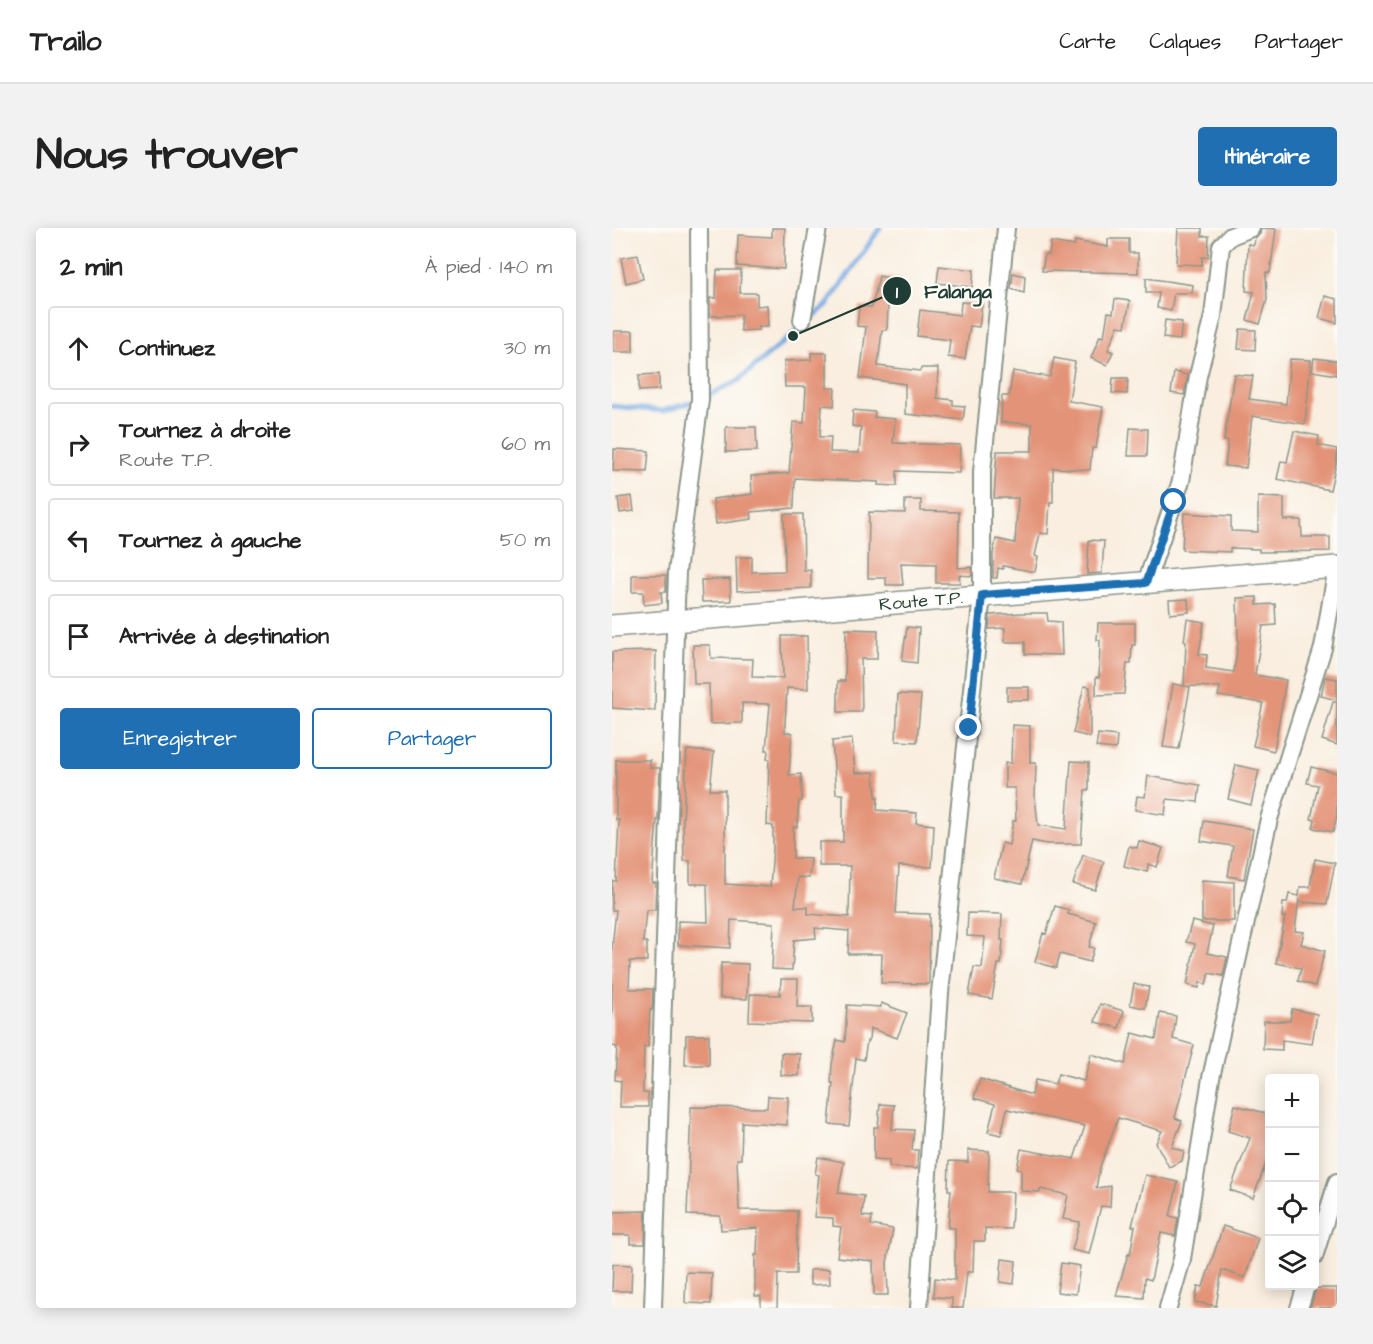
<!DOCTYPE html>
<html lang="fr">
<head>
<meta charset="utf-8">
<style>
	:root { --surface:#fff; --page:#f2f2f2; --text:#222; --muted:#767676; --line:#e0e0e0; --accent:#1f6fb2 }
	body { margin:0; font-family:"Architects Daughter",sans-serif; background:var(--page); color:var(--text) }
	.controls { position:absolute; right:18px; bottom:18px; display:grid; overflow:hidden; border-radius:6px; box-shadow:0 3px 15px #0003 }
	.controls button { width:54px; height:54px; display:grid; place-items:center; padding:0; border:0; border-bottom:2px solid var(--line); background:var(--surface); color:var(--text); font:30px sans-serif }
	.stop { position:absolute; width:18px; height:18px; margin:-14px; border:4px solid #1f6fb2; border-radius:50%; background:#fff }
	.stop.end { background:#1f6fb2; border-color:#fff; box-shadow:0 2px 6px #0008 }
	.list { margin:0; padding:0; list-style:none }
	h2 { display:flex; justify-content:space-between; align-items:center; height:78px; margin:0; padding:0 24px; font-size:26px }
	h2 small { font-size:20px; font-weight:400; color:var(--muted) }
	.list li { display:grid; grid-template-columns:39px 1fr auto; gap:18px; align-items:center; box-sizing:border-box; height:84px; margin:0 12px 12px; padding:0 12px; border:2px solid var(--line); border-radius:6px }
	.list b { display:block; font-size:22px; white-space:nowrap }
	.list p { margin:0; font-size:20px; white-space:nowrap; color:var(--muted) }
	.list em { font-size:20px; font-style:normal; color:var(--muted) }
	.actions { display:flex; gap:12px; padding:18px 24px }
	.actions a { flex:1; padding:14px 0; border:2px solid var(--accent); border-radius:6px; text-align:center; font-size:21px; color:var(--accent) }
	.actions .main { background:var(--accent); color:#fff }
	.icon { flex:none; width:33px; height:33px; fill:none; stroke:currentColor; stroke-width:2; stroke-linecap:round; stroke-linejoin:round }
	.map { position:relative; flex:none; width:725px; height:1080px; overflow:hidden; border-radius:6px }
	header { display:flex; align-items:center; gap:36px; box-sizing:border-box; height:84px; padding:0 30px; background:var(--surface); border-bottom:2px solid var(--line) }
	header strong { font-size:28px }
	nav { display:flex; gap:33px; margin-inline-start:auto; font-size:21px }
	.intro { display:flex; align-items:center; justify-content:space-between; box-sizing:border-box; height:144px; padding:0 36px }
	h1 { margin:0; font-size:42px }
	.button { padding:15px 27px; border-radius:6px; background:var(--accent); color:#fff; font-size:21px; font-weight:700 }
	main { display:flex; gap:36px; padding:0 36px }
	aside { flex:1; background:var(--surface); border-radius:6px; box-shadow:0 3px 15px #0003 }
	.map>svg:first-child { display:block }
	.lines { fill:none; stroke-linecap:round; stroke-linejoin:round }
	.stream { stroke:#74a9e2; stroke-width:5 }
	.building { fill:#e39377 }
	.minor-casing { stroke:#8c968a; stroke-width:20 }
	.tertiary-casing { stroke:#8c968a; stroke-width:24 }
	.minor { stroke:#fff; stroke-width:16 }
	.tertiary { stroke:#fff; stroke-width:21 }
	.route { stroke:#1f6fb2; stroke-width:8 }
	.labels { text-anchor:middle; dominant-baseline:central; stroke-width:4.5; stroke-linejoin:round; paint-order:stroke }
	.street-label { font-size:18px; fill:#1f3d34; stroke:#fdfcf7 }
	.leader { fill:none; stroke:#1f3d34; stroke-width:2 }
	.callout-dot { fill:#1f3d34; stroke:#fdfcf7; stroke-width:2 }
	.mark-label { font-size:18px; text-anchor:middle; font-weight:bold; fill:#fff }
	.callout-label { font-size:20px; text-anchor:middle; font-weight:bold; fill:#1f3d34; stroke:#fdfcf7; stroke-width:4.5; stroke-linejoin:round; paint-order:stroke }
</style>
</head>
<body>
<header>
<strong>Trailo</strong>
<nav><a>Carte</a><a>Calques</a><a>Partager</a></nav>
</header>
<div class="intro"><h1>Nous trouver</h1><a class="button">Itinéraire</a></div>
<main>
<aside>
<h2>2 min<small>À pied · 140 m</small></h2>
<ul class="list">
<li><svg class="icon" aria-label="ahead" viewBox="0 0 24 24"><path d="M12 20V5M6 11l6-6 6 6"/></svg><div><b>Continuez</b></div><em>30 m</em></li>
<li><svg class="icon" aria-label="right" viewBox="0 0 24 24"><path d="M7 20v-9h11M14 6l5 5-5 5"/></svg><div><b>Tournez à droite</b><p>Route T.P.</p></div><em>60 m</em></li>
<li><svg class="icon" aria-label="left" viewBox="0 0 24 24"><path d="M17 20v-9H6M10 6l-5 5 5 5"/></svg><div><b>Tournez à gauche</b></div><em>50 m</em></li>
<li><svg class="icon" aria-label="arrive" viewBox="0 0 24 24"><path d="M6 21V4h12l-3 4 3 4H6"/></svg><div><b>Arrivée à destination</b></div></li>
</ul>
<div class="actions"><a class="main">Enregistrer</a><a>Partager</a></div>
</aside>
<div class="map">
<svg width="725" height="1080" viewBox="0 0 725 1080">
	<rect width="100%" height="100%" fill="#fdfcf7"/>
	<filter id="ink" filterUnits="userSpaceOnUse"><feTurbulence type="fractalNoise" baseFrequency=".0167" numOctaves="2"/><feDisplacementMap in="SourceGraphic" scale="12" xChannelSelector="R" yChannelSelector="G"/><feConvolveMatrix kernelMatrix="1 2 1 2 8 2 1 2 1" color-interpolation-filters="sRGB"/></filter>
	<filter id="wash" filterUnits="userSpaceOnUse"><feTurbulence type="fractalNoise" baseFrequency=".008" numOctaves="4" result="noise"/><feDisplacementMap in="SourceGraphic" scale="24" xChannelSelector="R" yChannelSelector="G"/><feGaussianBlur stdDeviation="1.35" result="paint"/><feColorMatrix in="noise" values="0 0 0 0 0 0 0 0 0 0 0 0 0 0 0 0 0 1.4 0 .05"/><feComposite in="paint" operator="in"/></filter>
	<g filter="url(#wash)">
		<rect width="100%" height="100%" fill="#f9eedf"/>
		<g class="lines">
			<path class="stream" d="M0,178l51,5 37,-11 39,-20 89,-76 52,-76"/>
		</g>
		<g id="blocks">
			<path class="building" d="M160,0h13l-1,41 -47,-3 1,-31 34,2z
				M566,0h24v8h7l-1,21h-6v8l-26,-1z
				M649,0l15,1 -6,44 -4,-1 1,28 -7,24 -13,-4 7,-28 -8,-1 2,-47 6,1 1,-7 5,-4z
				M496,11h21v14h9v20l-96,-2 3,-17 4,1 2,-13 23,4 1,-5 33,6z
				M26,27l5,24 -17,4 -5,-25z
				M327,38l35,4 -2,17 -35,-4z
				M105,42h24l-1,23h17v13l10,-1 1,22h-9v3l-18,1v-16l-31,1v-18h6z
				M401,45l12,3 -1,17 -13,-4z
				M267,48l22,4 -6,27 -7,-1 -1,24h-5l-4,36 42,5 1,-3h17l-1,30 16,2v5l12,1 -2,14 -58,-6v-30l-45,-6 6,-51 -9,-1 2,-20 13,1z
				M534,50l47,7 -1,8h-18l-3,18 -14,-3 2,-15h-13z
				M713,68l12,3v24l-18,-5z
				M503,71l15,2 -5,26 -7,-1 -10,24 5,2 -6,13 -16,-7 9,-22 4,1 4,-25 5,1z
				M349,74l21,2 -3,23 -9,-1 -5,33 -17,-2 2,-17 -33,-4 3,-26 40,5z
				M553,92l17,2 -2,18 -17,-2z
				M628,101l16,1 -1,20 -17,-1z
				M2,103h19v21h-19z
				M199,125h16v35h8l-1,18 -12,-1 -2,32h11l-1,15 29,1 2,-26 -9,-1 1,-16 22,2 -1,5 21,2 -2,24 67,2 -1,28 -62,-2v15l-19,-1 1,-3 -84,-4 -1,30 -43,4 1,7 -36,5 -3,-25 39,-5 -1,-18 38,-3 4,-51 11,1 2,-36h-21l-1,-26 27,-1z
				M442,130l21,4 -6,39 34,6 -7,41h-4l-2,22 -37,-2v34h-3l-2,32 -8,-1 -5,23 3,1 -3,15 -32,-6v3l-5,-1 -1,10h-4v-24l3,-15 19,4 3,-45h-24l3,-47h35v-27l-31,-2 1,-26h7l4,-25 37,6z
				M702,130l23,3v14l-25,-4z
				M678,131l21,1 -6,64 -53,-8 -6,52 -21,-2 3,-25h-4l10,-67 19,2 -4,23 37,5z
				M562,144l14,3 -4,20 -13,-2z
				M47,146v16l-20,1v-16z
				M501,150h15l-1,16 -15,-1z
				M114,199h30l1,24 -31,1z
				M518,200l18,1 -1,27h-19z
				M682,203l25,5 -1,9 19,4v10l-7,31 -53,-11 4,-18 6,1z
				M2,221l35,2 -2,21 -34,-1z
				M20,268l2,15 -14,2 -2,-15z
				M646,269l26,1v22h17l1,17h28v14l-71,1v-3l-29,-1v4l-48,-2 2,-37 47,3v15l27,1z
				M293,272h16v11l38,1 -1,56 14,-1v9l-13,-1 1,8h-24v-19l-35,-1 2,22h-17v-7h-18l1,-66 36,1z
				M172,286h19l1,57 7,-1v18l-74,3 -1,-34h16v15l33,-1z
				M477,312l15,1 -2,32 -15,1z
				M20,347h34v17h-5l1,11 -18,2 -1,-13h-11z
				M118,351l1,22 -29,1 -1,-22z
				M645,369v8l18,-1 1,21 -13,1 -8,49 31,5 -12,71 -21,-5 10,-43 -45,-7 2,-9 -36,-1 2,-44 -2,-1 3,-22 17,3 -5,32 8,1 -1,13 28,4 4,-30 -1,-44z
				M576,371l1,13 -19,2 -1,-14z
				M411,385h24l1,8 13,1 1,33 -37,-1v-12h-20v-14l-16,1 1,-14z
				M486,395h37v22h-3l-1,19h-4l-3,30 -28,1v-18h3l1,-37h-3z
				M295,399l12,1 -2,35 -15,-2z
				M234,401l32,1 -1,29h-16l1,53h-24v-31h7z
				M170,408h25l1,53 -21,-1 -2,36v8l7,1 -3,42 12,-1 1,27h-3l-2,26h-4v31l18,1 -2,19 -11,-1 -3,30h13v7l41,3 1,-51h-31v-24h24v-48h-7l-4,-53 20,-2 3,34 19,-1 2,25h2l-1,13 40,3 -1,10 18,2 -2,42 -33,-1 -3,47 34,1 -1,70 -48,-1 1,-29h-34l1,-23 -34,-3 1,10 -22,2 -2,30 -20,-1 2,-46 -43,-3 -1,28 -52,-3v-24l30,1 -1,-38h-17v-23h-6l-1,-41 4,-70 27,2 -4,38h15v94l45,3 3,-39v-22l-6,-1 2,-66h-2l1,-9h-2l4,-46 -28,-1v20l-32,1 -1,-40h-15l-1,-39h17l1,13 42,1 -1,18 31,1z
				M44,423l-1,60 -43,-3v-56z
				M713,449l12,2v21l-16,-4z
				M561,456l17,3 -11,62 -16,-2z
				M472,458l6,1v50l-17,-4z
				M395,459h22v13h-22z
				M286,466l23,1 -4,47 -21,-1z
				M721,474h4v43l-15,-5z
				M400,497l18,1v37h6l-1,33 3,29 28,4 5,-68 18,1v28h-4l-4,54h-34l-15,-3 -10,43 -28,-6 8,-35 7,2 4,-24h3l-1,-33h-10v-25h6z
				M486,506l19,2 -1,13 -20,-2z
				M4,532h34v8h10l-2,52h-1l-5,63h4l-1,27h-9l-3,32h4v19h-17l-1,28h24l-1,21h-2l-2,37h-4l-1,46h5v14h-28l1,-26 -6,-1 2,-33 -5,-1v-99l4,-37h-4v-29h4l3,-61h-3z
				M624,537l23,5 -8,35 -23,-6z
				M699,539l26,6v43l-4,16 -20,-4 2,-8 -4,-1 7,-34 -11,-2z
				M536,548l52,9 -2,17 -31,-3 -2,16 -30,-5 2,-14 8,1z
				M592,593l49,8 -9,50 -16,-3 5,-30 -32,-5z
				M527,613l24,7 -6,19 -9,-3 -1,8 -23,-6 5,-20 8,2z
				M471,627l21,7 -9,28 -22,-6z
				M703,631l20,4 -8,41 -28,-2v-4l-4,33 9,1 -3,12 24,7 -10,35 -17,-5 3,-13 -25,-5 9,-46h-3l1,-14h4l2,-9 10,2 1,-9h10z
				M590,652l32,2v39h-32z
				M443,678l14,4 -1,4 28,8 -7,25 5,1 -4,14 -30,-8 -4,14 -21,-6 8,-29 3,1z
				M356,685l34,1 -1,26h2l-2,24h-3l-6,35 -23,-4 5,-28 8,1 3,-31 -18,-1z
				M580,693l21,5 -6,27 20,4 -4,19 -14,-3 -3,12 -6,-3 -1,6 -12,-3 8,-41 -9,-2z
				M109,735l27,1 -1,35 -27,-1z
				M169,751h17l-1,28h15v16l-63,-2 1,-27 30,1z
				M522,756l15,3 -4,21 -15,-3z
				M269,775l26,10 -10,25 -27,-10 -1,13h-2l-3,19 -8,-2 -7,68 -20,-2 4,-41h-2l1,-19 5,-24 8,2 2,-37 34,2z
				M488,776l24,7 -5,17 -24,-6z
				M680,781l25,5 -5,30 -30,-4v10l-19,-1 1,-28h26z
				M548,785l16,3 -3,23 21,6 -19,73 7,3 -10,26 12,4 -2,10 -13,6 -13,-24 6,-12 -44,-13 -18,49 -4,21 15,-2 -1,21 -9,-1 -12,48 -17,-4 8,-28 -17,-3 5,-24 -28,-6v3l-19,-1v-22l-4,-1 4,-19 53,10 11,-33 -78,-17 -6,26 -13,-3 7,-28 -21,-6 6,-19 52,16 3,-15 20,4 3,-10 26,7 7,-27 34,10 7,-31 24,6z
				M74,807h23v30h-24z
				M169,825l19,1 -1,22 -18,-1z
				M156,868l20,1 -1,28 -45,-3 -1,37h-4l2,51 58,1 -1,63h-18l-1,34h-16v-12h-6v-41h2l1,-27 -37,2 -1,-14 -33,-1 4,-108 76,1z
				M268,876l14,1 -2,24 22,1 -2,20h6l-1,19 -28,-2v-7l-15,-1v-32h4z
				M623,877l34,9v41l-16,43 -23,-8 20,-52 -22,-7z
				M356,922l21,1 -1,41h25l-2,37 -26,-1v13h-11l-1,31h-6l-4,36h-11v-10l-18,-1 1,-19 20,2v-52h-7l3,-38h-3l1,-29 19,1z
				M206,929l26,5 -6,31 26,3 -2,20 10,1 -1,8 22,4 -6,34 1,32h-14l-1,-34 -36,-4 4,-30 -8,-1v-8l-19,-1 5,-42 -4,-1z
				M533,947l33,7 -8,34 8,2 -3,18 -14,-3 -10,47 -6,-2 -1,20 -28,-2 12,-42 2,1 5,-29h-3z
				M34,983l-1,33h-15v-9h-18v-23z
				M611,998l35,12 -13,40 -23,-8 -6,36 -21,-4 3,-16 5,1z
				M390,1031l14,2 -2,23 -14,-2z
				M449,1035l19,3 -4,28 -19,-2z
				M1,1036l19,1 -1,26h-19z
				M217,1041l1,15 -20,1v-15z
				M74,1044l26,1 -1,31 -26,-1z
				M704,1060h21v20h-27z"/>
		</g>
	</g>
	<g filter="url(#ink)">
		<use href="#blocks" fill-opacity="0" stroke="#8c968a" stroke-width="1.5"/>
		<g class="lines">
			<defs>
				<path id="minor" d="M190,92l16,-92
					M534,355l35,-102 17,-105 15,-60 8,-70 10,-10 20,-8
					M702,1029l23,-75
					M41,1080l24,-736 23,-172 -1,-172
					M307,1080l21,-315 42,-398v-123l24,-244
					M556,1080l14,-49 29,-181 58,-259 54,-171 14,-81
					M687,1080l7,-22"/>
				<path id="tertiary" d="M0,398l725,-59"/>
			</defs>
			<use href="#minor" class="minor-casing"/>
			<use href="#tertiary" class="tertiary-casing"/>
			<use href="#minor" class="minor"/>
			<use href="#tertiary" class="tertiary"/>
		</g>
	</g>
	<g class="lines" filter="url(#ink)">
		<path class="route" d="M357,500l13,-133 164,-12 28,-81"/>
	</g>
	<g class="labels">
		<g class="street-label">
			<text transform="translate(309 373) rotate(-5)">Route T.P.</text>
		</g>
	</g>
	<path class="leader" d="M181 108L285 63"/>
	<g class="callout-dot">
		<circle cx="181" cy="108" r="6"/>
		<circle cx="285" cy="63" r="15"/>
	</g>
	<g class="mark-label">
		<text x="285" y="70">1</text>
	</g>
	<g class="callout-label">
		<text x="346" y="70">Falanga</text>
	</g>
</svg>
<div class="controls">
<button>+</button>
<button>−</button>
<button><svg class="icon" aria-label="locate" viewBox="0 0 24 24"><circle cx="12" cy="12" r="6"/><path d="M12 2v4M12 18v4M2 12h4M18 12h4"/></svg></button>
<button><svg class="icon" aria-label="layers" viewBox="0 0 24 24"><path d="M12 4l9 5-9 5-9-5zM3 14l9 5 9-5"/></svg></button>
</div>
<div class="stop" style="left:562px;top:274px"></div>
<div class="stop end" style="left:357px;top:500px"></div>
</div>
</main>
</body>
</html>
